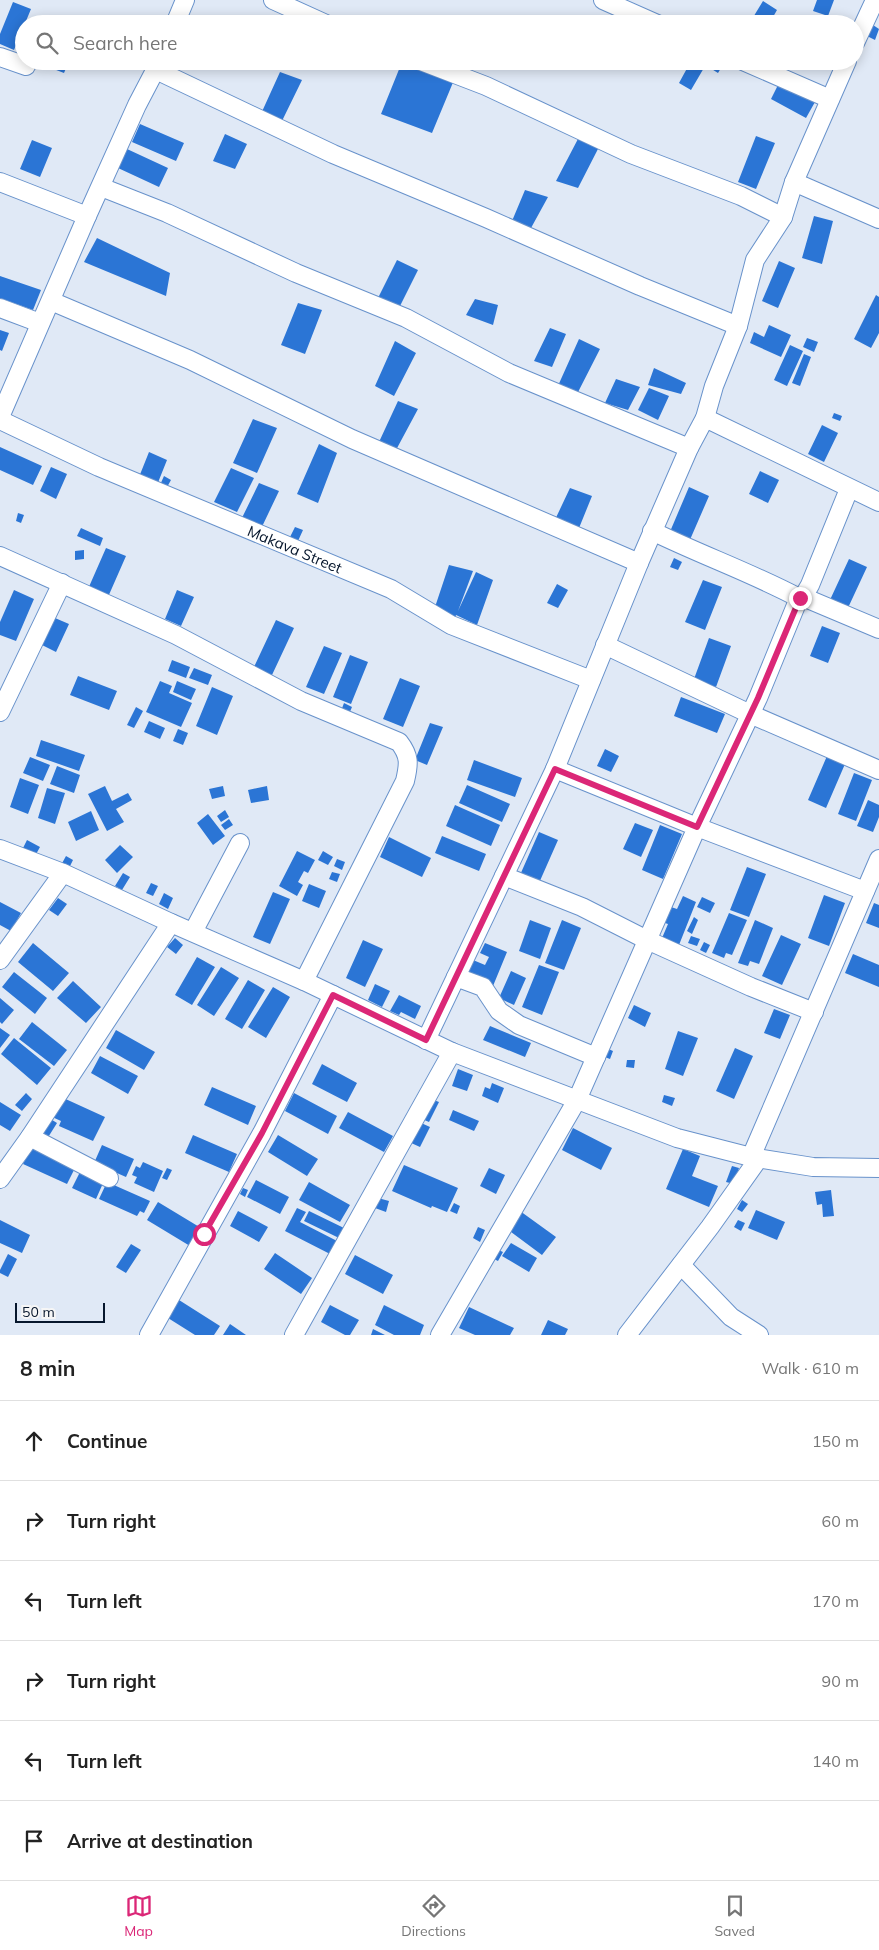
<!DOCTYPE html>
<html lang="en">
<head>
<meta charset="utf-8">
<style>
	:root { --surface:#fff; --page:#f6f6f6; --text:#222; --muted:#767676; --line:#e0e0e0; --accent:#db2777 }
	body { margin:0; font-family:Mulish,sans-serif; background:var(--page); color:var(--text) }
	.scale { position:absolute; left:15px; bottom:12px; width:90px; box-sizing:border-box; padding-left:5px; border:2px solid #07172d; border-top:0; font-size:14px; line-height:18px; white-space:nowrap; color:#07172d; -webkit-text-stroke:4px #f6f6f6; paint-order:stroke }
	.stop { position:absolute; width:15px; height:15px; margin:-11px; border:4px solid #db2777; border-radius:50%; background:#fff }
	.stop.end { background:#db2777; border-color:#fff; box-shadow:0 1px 5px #0008 }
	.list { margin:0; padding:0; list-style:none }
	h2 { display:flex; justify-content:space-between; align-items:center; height:65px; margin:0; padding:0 20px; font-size:21px }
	h2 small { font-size:16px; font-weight:400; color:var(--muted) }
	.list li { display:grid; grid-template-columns:32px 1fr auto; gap:15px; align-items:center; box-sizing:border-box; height:80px; padding:0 20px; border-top:1px solid var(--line) }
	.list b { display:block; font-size:19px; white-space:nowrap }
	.list em { font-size:16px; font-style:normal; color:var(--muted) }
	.icon { flex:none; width:28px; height:28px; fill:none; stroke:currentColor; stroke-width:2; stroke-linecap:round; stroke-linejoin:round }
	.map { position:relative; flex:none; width:879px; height:1335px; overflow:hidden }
	.search { position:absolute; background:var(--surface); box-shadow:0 2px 12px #0003; left:15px; right:15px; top:15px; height:55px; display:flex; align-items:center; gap:12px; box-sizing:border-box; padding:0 18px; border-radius:28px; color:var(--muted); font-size:19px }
	.sheet { height:545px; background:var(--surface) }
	nav { display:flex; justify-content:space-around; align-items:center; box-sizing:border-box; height:70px; border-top:1px solid var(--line); background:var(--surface); font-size:14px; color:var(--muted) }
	nav a { display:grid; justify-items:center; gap:2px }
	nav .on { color:var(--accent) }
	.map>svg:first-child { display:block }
	.building { fill:#2b75d5 }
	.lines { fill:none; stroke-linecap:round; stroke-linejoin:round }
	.minor-casing { stroke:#6892cb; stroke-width:20 }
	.minor { stroke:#fff; stroke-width:18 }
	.route { stroke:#db2777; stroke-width:6 }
	.labels { text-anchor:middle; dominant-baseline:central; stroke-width:4; stroke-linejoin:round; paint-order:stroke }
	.street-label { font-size:15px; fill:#07172d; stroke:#f6f6f6 }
</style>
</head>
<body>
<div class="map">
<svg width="879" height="1335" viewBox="0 0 879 1335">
	<rect width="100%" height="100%" fill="#e0e9f6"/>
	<path class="building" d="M817,0h17l-6,16 -15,-5z
		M763,1l14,9 -8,14h-20z
		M13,2l18,7 -17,41 -14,-6v-10z
		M819,18l13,2 -1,4h-13z
		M873,25l6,4 -4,11 -8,-4z
		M36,61h16l-3,6z
		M54,61h15l-5,12 -13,-5z
		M691,61h17l-17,29 -12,-7z
		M715,61l9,2 -6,10 -8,-5z
		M402,62l52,18 -22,53 -51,-19z
		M280,72l22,8 -21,43 -21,-7z
		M779,83l36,19 -9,16 -35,-19z
		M140,124l44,19 -8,18 -44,-19z
		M225,134l22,10 -12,25 -22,-8z
		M756,136l19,7 -19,46 -18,-7z
		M579,137l20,10 -21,41 -22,-7z
		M32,140l20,8 -12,29 -20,-8z
		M127,149l41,19 -9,19 -41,-19z
		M525,190l23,7 -17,31 -19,-7z
		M814,216l19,5 -11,43 -20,-6z
		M97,238l73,35 -4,23 -82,-34z
		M397,260l21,10 -20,40 -22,-8z
		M779,261l16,7 -17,40 -16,-7z
		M0,276l41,14 -8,20 -33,-12z
		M876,295l3,2v36l-8,15 -17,-9z
		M475,299l23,6 -5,20 -27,-10z
		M298,303l24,7 -17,44 -24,-9z
		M769,325l22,10 -10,22 -31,-14 4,-11 10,5z
		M550,328l16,6 -14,33 -18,-6z
		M0,330l9,3 -7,18 -2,-1z
		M807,338l11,4 -4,10 -11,-5z
		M579,339l21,10 -25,49 -18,-10z
		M395,341l21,12 -22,43 -19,-10z
		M790,345l13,6 -16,35 -13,-6z
		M804,354l7,3 -11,29 -8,-3z
		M654,368l32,15 -5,11 -33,-9z
		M616,379l24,8 -12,23 -23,-7z
		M649,388l20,8 -11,24 -20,-10z
		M398,401l20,8 -22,41 -17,-8z
		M834,413l8,3 -2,5 -8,-3z
		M253,419l24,9 -20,45 -24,-10z
		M822,425l16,8 -14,29 -16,-8z
		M319,444l18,9 -19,50 -21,-9z
		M0,447l42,19 -9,19 -33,-15z
		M149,452l18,8 -10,25 -18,-8z
		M51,467l16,7 -11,25 -16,-8z
		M231,468l23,10 -17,34 -23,-10z
		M760,471l19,9 -11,23 -19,-9z
		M164,476l7,4 -5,9 -6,-4z
		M259,483l20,8 -20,42 -20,-9z
		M689,487l20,9 -20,46 -20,-8z
		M570,488l22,8 -15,37 -24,-9z
		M18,513l6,2 -3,8 -5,-2z
		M295,527l8,3 -5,11 -8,-4z
		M81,528l22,10 -3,8 -23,-10z
		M106,548l20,8 -18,41 -20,-8z
		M84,550v9l-9,1v-9z
		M674,558l8,4 -4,8 -8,-3z
		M849,559l18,8 -20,43 -18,-8z
		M449,565l24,6 -15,40 18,-39 17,8 -16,45 -21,-10 -1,3 -21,-8z
		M703,580l19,7 -17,43 -20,-8z
		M557,584l11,6 -10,18 -11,-5z
		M14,590l20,9 -18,42 -16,-6v-13z
		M177,590l17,7 -13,29 -16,-7z
		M48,615l21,9 -13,28 -20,-10z
		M276,620l18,8 -22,47 -18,-8z
		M822,626l18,7 -12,30 -18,-7z
		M709,638l22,8 -15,41 -22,-8z
		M324,646l18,7 -18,41 -18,-7z
		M350,655l18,7 -17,42 -18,-7z
		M172,660l18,7 -4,11 -18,-7z
		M194,668l18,7 -4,10 -19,-7z
		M78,676l39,15 -8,19 -39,-15z
		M400,678l20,8 -17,41 -20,-8z
		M160,681l12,5 -3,7 23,10 -11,24 -35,-15z
		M177,681l19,8 -5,11 -18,-8z
		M212,687l21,9 -16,39 -21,-9z
		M681,697l44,17 -8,19 -43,-17z
		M344,703l8,4 -3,7 -8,-3z
		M136,707l7,4 -9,17 -7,-3z
		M149,721l16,7 -5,11 -16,-7z
		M430,723l13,4 -16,38 -12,-5z
		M178,729l10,4 -5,12 -10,-4z
		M41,740l44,15 -6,16 -43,-15z
		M605,749l14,7 -8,16 -14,-6z
		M827,756l18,8 -19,44 -18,-8z
		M30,757l20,8 -7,16 -20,-8z
		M474,760l48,18 -7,19 -48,-17z
		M57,766l23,9 -6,18 -24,-9z
		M854,773l18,7 -16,41 -18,-7z
		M20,778l19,7 -11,29 -18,-7z
		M467,785l43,19 -8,18 -43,-19z
		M105,786l7,15 16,-8 4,7 -16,9 8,13 -17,9 -19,-37z
		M223,786l2,10 -13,3 -3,-10z
		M267,786l2,14 -18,3 -3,-13z
		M47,788l18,5 -10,31 -17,-6z
		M868,800l11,5v12l-6,15 -16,-6z
		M455,805l45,20 -9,21 -45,-20z
		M225,810l4,7 -8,5 -4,-6z
		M91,811l8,19 -23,11 -8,-19z
		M208,814l17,22 -12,9 -16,-22z
		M229,819l4,6 -8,5 -4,-5z
		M635,823l18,7 -12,27 -18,-8z
		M660,825l22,9 -19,45 -21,-9z
		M539,832l19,8 -19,43 -19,-8z
		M442,836l44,18 -7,17 -44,-18z
		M389,837l42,21 -9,19 -42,-20z
		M27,840l13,7 -5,9 -13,-6z
		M120,845l13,12 -16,16 -12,-13z
		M297,851l18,9 -7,13 -4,-2 -6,11 5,3 -6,11 -18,-10z
		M323,851l10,6 -5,8 -10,-5z
		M66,856l7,4 -5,10 -8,-3z
		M337,859l8,3 -3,8 -8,-4z
		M747,867l19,7 -17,43 -19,-7z
		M332,872l8,2 -3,8 -8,-3z
		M123,873l7,4 -8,13 -7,-4z
		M151,883l7,3 -5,10 -7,-3z
		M309,884l17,7 -7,17 -17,-7z
		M273,892l17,7 -20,45 -17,-7z
		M164,893l9,5 -5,11 -9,-5z
		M824,895l21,8 -16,43 -21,-8z
		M683,896l13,6 -17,43 -17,-7 6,-14 -3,-1 6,-16 6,2z
		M702,897l13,6 -5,10 -13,-6z
		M58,898l9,6 -9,12 -9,-6z
		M0,902l21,11 -10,18 -11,-6z
		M874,903l5,2v23l-13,-5z
		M729,913l18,7 -15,35 -6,-2 -2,5 -12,-5z
		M694,917l4,3 -6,14 -5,-3z
		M530,920l21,8 -11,31 -21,-8z
		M562,920l19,8 -17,42 -19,-7z
		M755,920l18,8 -14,36 -9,-3 -2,5 -10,-3z
		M781,935l20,9 -19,41 -20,-9z
		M691,936l9,3 -3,7 -9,-3z
		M175,938l8,7 -7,9 -9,-7z
		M363,940l20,9 -18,38 -19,-9z
		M704,942l6,3 -4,8 -6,-3z
		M33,943l36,30 -16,18 -35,-29z
		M485,943l22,9 -14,34 -26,-11 6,-15 12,5 4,-8 -9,-4z
		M853,954l26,11v22l-34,-14z
		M197,957l18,10 -23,38 -17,-10z
		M539,965l20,7 -17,43 -20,-8z
		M221,967l18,11 -25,38 -17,-11z
		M511,971l15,7 -12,27 -15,-7z
		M14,972l33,26 -12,16 -33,-27z
		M248,980l17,10 -23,39 -17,-10z
		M73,981l28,26 -15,16 -29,-25z
		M375,984l15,7 -8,16 -14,-7z
		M273,987l17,10 -24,41 -18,-11z
		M399,995l22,11 -6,13 -14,-7 -2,3 -9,-4z
		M0,998l14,12 -12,14 -2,-2z
		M634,1005l17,8 -6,14 -17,-9z
		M774,1009l16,6 -10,24 -16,-6z
		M32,1022l35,28 -13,16 -35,-27z
		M490,1026l41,17 -6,14 -42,-17z
		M0,1028l10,7 -10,13z
		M116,1030l39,22 -11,18 -38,-22z
		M678,1031l20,7 -15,38 -18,-7z
		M14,1038l37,30 -14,17 -36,-31z
		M606,1048l7,3 -3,8 -8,-3z
		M735,1048l18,8 -19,43 -18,-8z
		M100,1056l38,20 -10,18 -37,-21z
		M627,1060h8l-1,8 -8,-1z
		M322,1064l35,19 -10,19 -35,-18z
		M458,1069l15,6 -6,16 -15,-5z
		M492,1083l12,5 -6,15 -16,-7 3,-9 5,2z
		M212,1087l44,19 -8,19 -44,-20z
		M26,1093l6,6 -10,12 -7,-6z
		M294,1093l43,23 -9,18 -43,-23z
		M664,1095l11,3 -3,8 -10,-4z
		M59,1096l46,21 -12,24 -34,-15 2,-5 -11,-5z
		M431,1099l8,3 -10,20 -7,-3z
		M0,1102l21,13 -11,16 -10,-6z
		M453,1110l26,11 -5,10 -25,-11z
		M348,1112l45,24 -9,16 -45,-24z
		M49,1118l8,5 -10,16 -8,-5z
		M419,1122l11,5 -10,20 -11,-5z
		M573,1128l39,20 -11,22 -39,-20z
		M193,1135l44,19 -8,18 -44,-19z
		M278,1135l40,24 -11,17 -39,-24z
		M102,1145l32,14 -8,18 -32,-14z
		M32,1146l44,20 -9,18 -44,-20z
		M683,1149l17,7 -8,20 26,10 -9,21 -43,-18z
		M143,1162l20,9 -9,21 -20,-9 3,-6 -5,-2 4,-9 4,2z
		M404,1165l54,23 -11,24 -15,-6 -1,2 -39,-17z
		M732,1166l7,2 -5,16 -8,-2z
		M167,1168l5,2 -5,10 -5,-2z
		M489,1168l16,7 -9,19 -16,-8z
		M81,1170l23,11 -8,18 -24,-11z
		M256,1180l33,17 -9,17 -33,-17z
		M107,1182l43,19 -6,12 -4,-2 -3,5 -38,-17z
		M309,1182l41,23 -10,17 -41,-22z
		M243,1188l5,2 -3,7 -5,-3z
		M831,1190l3,26 -11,1 -1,-13 -5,1 -2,-13z
		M378,1198l11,3 -3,11 -11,-4z
		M742,1200l6,4 -6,8 -5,-3z
		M158,1202l43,26 -11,18 -43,-26z
		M454,1203l6,3 -3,8 -7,-3z
		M297,1208l9,4 -6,10 39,20 -7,13 -47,-24z
		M756,1210l29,12 -8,18 -29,-12z
		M238,1211l30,16 -9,15 -29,-16z
		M309,1211l35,17 -5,10 -35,-17z
		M520,1211l36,26 -14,18 -35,-26z
		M0,1220l30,15 -8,18 -22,-10z
		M738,1220l7,3 -4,8 -7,-4z
		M478,1227l7,3 -5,12 -7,-4z
		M511,1243l26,15 -8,14 -27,-16z
		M131,1244l10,6 -15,23 -10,-6z
		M492,1247l11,5 -5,9 -10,-5z
		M275,1253l37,25 -11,16 -37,-25z
		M8,1254l9,5 -9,18 -8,-4v-3z
		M355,1255l38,20 -10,19 -38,-20z
		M179,1300l41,26 -6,9h-19l-27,-17z
		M330,1305l29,15 -9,15h-5l-24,-13z
		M384,1305l40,20 -4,10h-26l-19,-10z
		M469,1307l45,21 -4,7h-35l-16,-7z
		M548,1320l20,9 -3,6h-24z
		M230,1324l16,11h-23z
		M373,1329l12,6h-14z"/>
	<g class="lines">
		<defs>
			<g id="minor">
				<path d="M273,0l53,24"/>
				<path d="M603,0l54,24"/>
				<path d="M175,24l10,-24"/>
				<path d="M855,43l20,-43"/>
				<path d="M0,57l26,9"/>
				<path d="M421,61l65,25 145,68 110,42 42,21"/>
				<path d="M743,61l87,38"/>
				<path d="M156,70l177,84 153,64 154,68 98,40"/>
				<path d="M0,182l87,34"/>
				<path d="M794,182l85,37"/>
				<path d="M101,187l66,26 129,60 110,45 103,55 180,75"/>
				<path d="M51,301l139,59 162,79 287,124"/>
				<path d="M0,308l40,15"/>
				<path d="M0,417l87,-201 50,-111 23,-44"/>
				<path d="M705,418l174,84"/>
				<path id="s1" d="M0,420l99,47 292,122 60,36 140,55"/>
				<path d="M652,531c49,24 100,42 147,67l4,-1 7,-12 39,-96"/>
				<path d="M0,556l176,79 125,66 98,41c11,14 10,22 6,39l-101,200"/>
				<path d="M803,597l76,32"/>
				<path d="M799,598l-41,100 -61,129 168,64"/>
				<path d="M605,645l145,69 129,56"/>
				<path d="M0,712l62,-129"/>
				<path d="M0,849l63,24 108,50 133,58 148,71 225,86 74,19 62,10 66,1"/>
				<path d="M504,876l78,31 65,33 104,47 63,25"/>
				<path d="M193,932l47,-89"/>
				<path d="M0,960l63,-87"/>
				<path d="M456,977l27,10 16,24 20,14 77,32"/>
				<path d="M426,1040l129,-271 84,-206 50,-115 16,-30 9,-32 24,-60 17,-66 28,-43 11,-35 53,-121"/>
				<path d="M30,1137l79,41"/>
				<path d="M751,1157l128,-298"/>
				<path d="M0,1179l30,-42 141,-214"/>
				<path d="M681,1265l50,52 28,18"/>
				<path d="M149,1335l113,-202 71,-138"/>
				<path d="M294,1335l158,-283"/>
				<path d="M440,1335l137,-235 120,-273 -142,-58"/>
				<path d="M627,1335l83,-108 49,-69"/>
			</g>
		</defs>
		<use href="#minor" class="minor-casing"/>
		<use href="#minor" class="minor"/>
	</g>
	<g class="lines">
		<path class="route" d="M204,1234l58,-101 71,-138 93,45 129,-271 142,58 61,-129 42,-100"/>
	</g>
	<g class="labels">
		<g class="street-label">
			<text stroke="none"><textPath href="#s1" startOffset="322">Makava Street</textPath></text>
		</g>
	</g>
</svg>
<div class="scale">50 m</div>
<div class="stop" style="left:204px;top:1234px"></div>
<div class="stop end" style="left:800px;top:598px"></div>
<div class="search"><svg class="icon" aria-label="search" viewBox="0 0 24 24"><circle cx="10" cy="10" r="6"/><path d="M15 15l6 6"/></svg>Search here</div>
</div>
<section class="sheet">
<h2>8 min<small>Walk · 610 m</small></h2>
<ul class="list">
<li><svg class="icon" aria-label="ahead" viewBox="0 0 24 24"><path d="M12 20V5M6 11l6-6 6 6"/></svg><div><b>Continue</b></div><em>150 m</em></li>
<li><svg class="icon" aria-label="right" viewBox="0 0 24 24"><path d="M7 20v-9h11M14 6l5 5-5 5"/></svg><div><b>Turn right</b></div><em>60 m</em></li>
<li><svg class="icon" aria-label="left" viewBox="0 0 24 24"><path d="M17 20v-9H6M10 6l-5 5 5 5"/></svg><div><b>Turn left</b></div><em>170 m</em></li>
<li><svg class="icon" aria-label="right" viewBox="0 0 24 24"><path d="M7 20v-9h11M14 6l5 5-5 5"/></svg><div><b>Turn right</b></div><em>90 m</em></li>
<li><svg class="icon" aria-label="left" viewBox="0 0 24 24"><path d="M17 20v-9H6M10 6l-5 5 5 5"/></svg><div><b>Turn left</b></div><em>140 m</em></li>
<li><svg class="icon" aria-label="arrive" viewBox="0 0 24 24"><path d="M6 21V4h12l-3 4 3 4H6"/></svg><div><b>Arrive at destination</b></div></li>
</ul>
</section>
<nav>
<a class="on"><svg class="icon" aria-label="map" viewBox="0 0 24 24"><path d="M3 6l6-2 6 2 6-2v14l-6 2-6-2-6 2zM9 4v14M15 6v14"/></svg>Map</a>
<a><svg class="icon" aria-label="directions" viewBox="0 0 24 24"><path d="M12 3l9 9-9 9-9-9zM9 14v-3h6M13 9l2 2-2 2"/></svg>Directions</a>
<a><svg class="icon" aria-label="saved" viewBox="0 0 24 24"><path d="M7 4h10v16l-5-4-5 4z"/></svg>Saved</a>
</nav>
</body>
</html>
